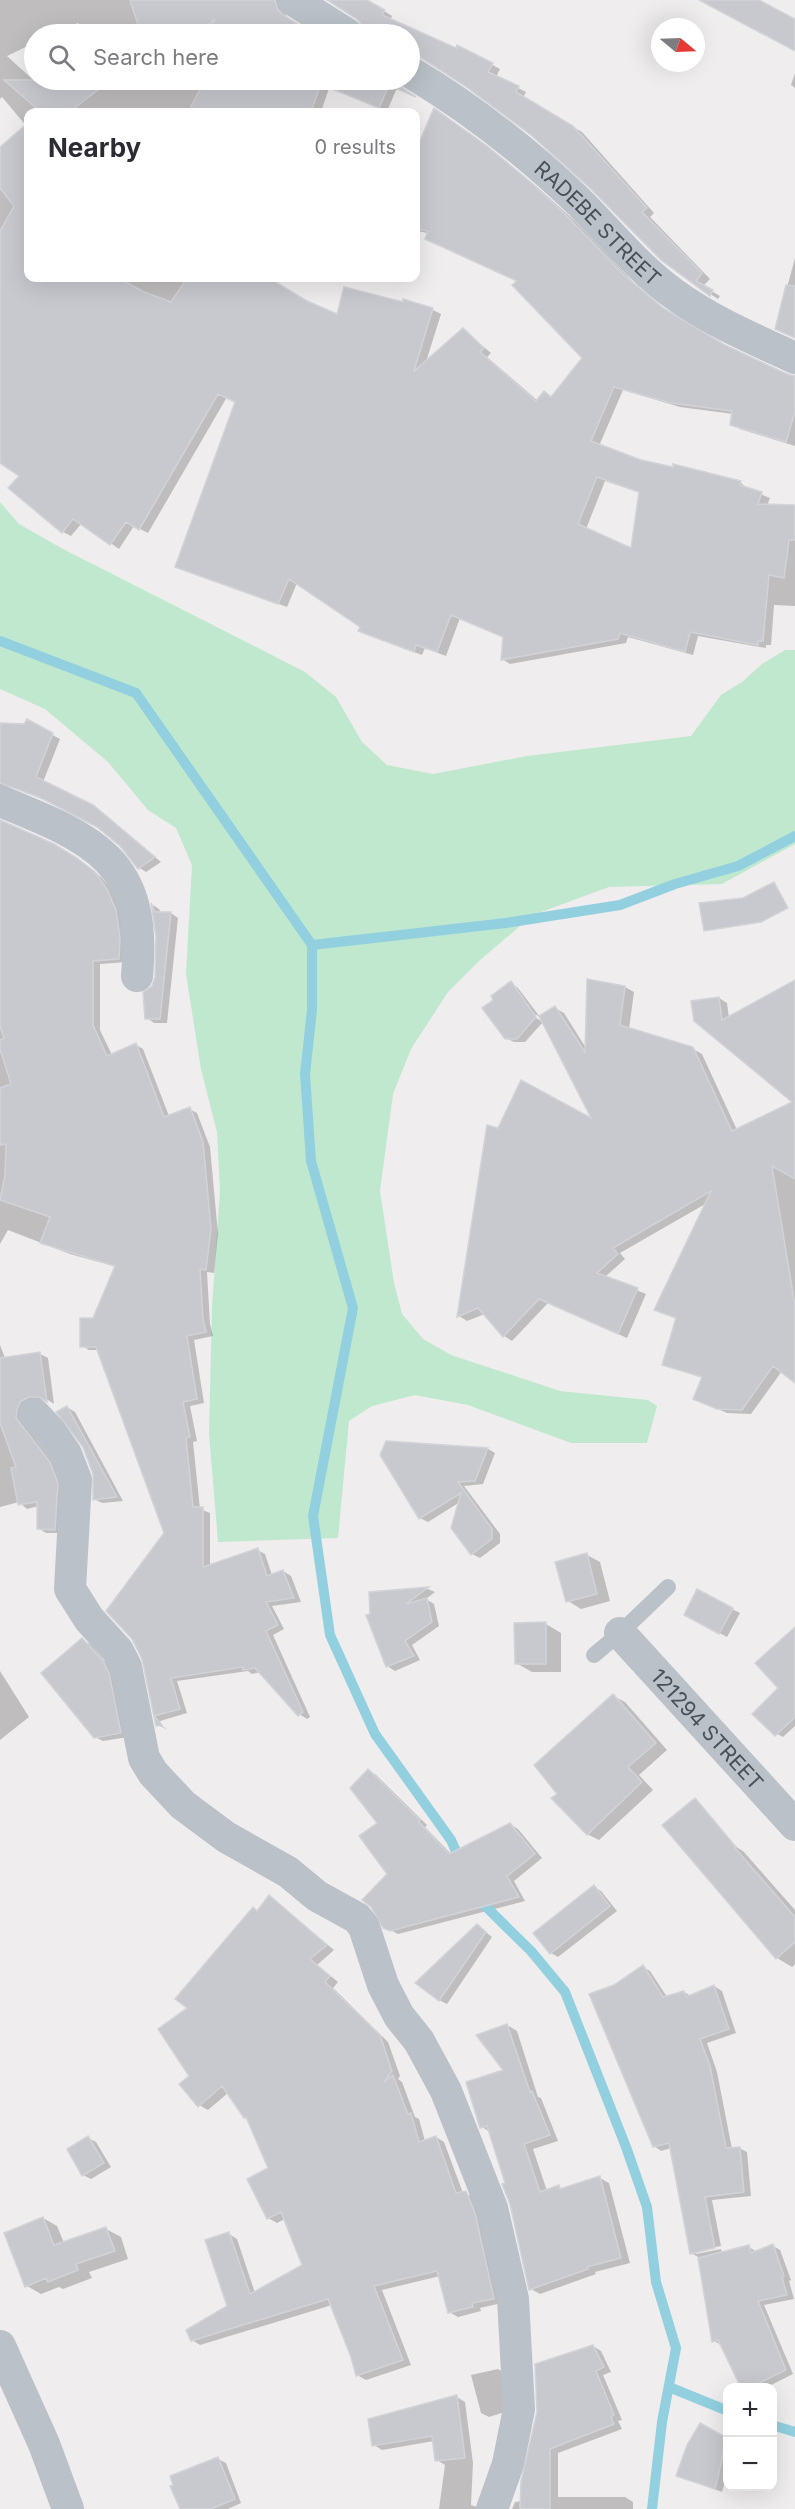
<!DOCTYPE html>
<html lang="en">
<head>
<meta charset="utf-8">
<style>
	:root { --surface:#fff; --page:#f7f7f7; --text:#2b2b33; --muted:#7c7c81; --line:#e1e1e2 }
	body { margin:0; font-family:Inter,sans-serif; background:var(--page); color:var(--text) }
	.controls { position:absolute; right:18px; bottom:18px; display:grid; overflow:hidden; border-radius:12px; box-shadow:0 6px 24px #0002 }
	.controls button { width:54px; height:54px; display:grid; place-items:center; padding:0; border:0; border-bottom:2px solid var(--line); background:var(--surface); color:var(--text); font:30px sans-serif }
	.compass { position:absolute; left:651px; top:18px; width:54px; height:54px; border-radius:50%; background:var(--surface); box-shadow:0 6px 24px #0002; rotate:109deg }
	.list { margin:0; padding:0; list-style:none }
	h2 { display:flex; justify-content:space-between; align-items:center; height:78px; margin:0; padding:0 24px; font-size:26px }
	h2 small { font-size:20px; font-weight:400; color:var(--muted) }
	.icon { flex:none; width:33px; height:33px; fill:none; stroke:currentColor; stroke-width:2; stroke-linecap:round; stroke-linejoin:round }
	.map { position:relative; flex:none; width:795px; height:2509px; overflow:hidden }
	.search { position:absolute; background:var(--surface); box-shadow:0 6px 24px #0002; left:24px; top:24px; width:396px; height:66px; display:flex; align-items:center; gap:15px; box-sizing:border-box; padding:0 21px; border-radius:33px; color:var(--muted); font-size:22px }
	.panel { position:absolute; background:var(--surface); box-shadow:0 6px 24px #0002; left:24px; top:108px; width:396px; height:174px; border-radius:12px }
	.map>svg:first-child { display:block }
	.green { fill:#c0e8cf }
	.shadow { fill:#0003; fill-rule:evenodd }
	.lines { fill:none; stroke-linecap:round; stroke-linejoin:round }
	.stream { stroke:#92d0e0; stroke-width:10 }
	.building { fill:#c8c9cf; stroke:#d2d3d8; stroke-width:1.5; fill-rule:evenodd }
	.service { stroke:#bac1c8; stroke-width:16 }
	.minor { stroke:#bac1c8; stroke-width:32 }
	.labels { text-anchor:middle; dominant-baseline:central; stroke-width:6; stroke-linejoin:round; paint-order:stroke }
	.street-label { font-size:21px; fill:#485058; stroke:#fff }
</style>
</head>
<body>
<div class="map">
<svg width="795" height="2509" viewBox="0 0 795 2509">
	<rect width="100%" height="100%" fill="#efeded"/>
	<path class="green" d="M0,502l19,22 44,25 242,123 31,25 26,45 25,23 46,9 94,-18 164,-20 30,-41 21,-13 20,-18 23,-14h10v194l-73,40 -113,3 -76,28 -53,45 -32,32 -37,57 -18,45 -13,97 14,92 8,31 21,25 28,16 109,36 88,9 9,6 -10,37h-76l-103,-38 -53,-10 -43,11 -23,15 -11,117 -120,4 -9,-108 3,-128 8,-115 -3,-59 -16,-63 -15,-95 6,-109 -16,-37 -28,-18 -40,-48 -63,-53 -45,-20z"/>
	<path class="shadow" d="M0,0h284l1,14 6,7 21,13h-225l-9,-11 -25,11h-19v9l-27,13 47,43h7l21,-19h319l1,7 11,8 -16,-7 -10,23 -58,-23 -8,24h-293v16l-26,-31 -2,2z
		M330,0h37l25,16 -2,4 68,30v-3l42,22 -4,8 30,15 -3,6 59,34 72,81 -4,4 60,62 -7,7 17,10 -2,3 -8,-5 -158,-143 -64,-51 -61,-40 -8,-2 -9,3v-27h-44l-1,-9 -7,-7z
		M795,73v15l-4,-3z
		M434,110l61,43 41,33 39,35 58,61 39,33 53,32 62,29 8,1v69l-55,-17 -8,-5 1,-10 -53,-7 -57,-17 -24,56 42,16 99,20 8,7 22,9 -3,8 28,1v99l-21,-1 -3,40h-5v3l-68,-12 -5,19 -65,-18 -2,6 -116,21 -8,-5 3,-22 -45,-19 -14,38 -21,-8 -3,7 -54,-20 -6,-8 -65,-44 -10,24 -102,-36 -8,-5 59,-164 -9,-5 -79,136 -14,-7 -15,23 -37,-26 -11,13 -8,-4 -42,-57 -21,-17v-299l28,-22v141h239l41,25 30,13 7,-27 88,21 8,4 -15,48 37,-32 28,23 -4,4 51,44 6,-8 9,5 31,-40 -65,-77 -91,-48 -12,-2v-78zM605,481l36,12 -9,57 -46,-21z
		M795,258v80l-19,-10z
		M27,721l33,18 -17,43 58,29 60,51 -15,10 -8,-5 -18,-22 -22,-19 -17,-10 -65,-28 -9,-1 -7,2v-16z
		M0,822l54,24 31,18 17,14 13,17 8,21 4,46 -27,2v66l12,25 24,-10 7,4 26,67 20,-7 8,4 13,34 8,87 -4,39 -7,-1 3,52 3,12 -19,4 10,63 -14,3 7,35 -4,1 7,67 10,4v53l47,-16 8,4 7,21 11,-4 8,5 10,26 -29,4 12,23 -11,6 37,82 -3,2 -8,-5 -38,-42 -9,2 -4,-3 -71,10 10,32 -27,8 2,5 5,3 -10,-4 -13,-66 21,-126 -66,-183h-10l-7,-4 35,-79 -47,-13 -62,-24 -8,14z
		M153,905l6,4 2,4h10l7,5 -11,105h-13l-7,-5 9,-41 2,-40z
		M511,983l7,5 22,29 -9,-5 -2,2 14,8 -18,20h-11l-8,-4 -11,-37z
		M625,987l9,5 -5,37 64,20 9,5 35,76 57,-28 -99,-82 24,-22 8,5 2,15 66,-4v139l-37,9 37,13v206l-13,-10 -31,43 -24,-1 -23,-10 -1,-25 -39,-14 13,-45 -21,-9 51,-107 -87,50 5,6 -20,18 41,17 -19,44 -79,-35 -36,38 -8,-5 -19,-22 -18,7 -8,-5 29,-189 10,2 97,-8 -40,-113 9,5 22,35z
		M0,1345l5,13 35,-4 8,4 6,46 -6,-4h-10l-14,23 33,45 8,20 -2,45h-17l-8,-5 1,-22 -12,3 -8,-7 -19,5z
		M67,1407l8,5 48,89 -21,2 -8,-4v-25z
		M488,1449l7,4 -12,31 -19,2 36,48v9l-20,15 -8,-4 -12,-52 -32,20 -8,-4z
		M587,1555l13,7 10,39 -29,8 -13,-8z
		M428,1589l7,3 -9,7 8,5 5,22 -27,19 8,15 -25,11 -8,-5 -16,-51 -1,-22z
		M732,1609l8,4 -13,24 -34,-18z
		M546,1624l15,9v39h-29l-16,-9z
		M82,1640l8,4 20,23 18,70 -25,4 -8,-4z
		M795,1643v83l-12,11 -13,-7 10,-42z
		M0,1671l29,46 -29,23z
		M613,1696l12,6 42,48 -28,25 14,15 -54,50 -12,-6z
		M369,1770l7,5 51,50 -2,2 27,28 58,-31 8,5 24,29 -28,23 11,20 -127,33 -14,-7 5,-53z
		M728,1842l15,9 52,59v54l-3,3 -15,-9z
		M594,1887l7,4 16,20 -59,46 -7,-4z
		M270,1897l64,53 -17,15 21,17 -5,6 55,54 12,34 -2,3 4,3 13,35 4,2 6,22 11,-4 8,5 19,51 11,4 28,106 -22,5 1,3 -23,6 -9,-5 -9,-36 -58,14 29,75 -45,15 -9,-5 -25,-70 -132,40 -8,-5 37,-33v-73l8,5 18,54 49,-27 -19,-47 -8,4 -9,-5 1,-49 -21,-50 -20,-26 -20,17 -9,-5 -8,-28 -2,-68z
		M478,1926l14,11 -45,67 -8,-4z
		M643,1967l7,4 17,26 17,-5 7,4 23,-10 8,5 14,42 -29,10 10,29 15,77 7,-1 8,4 4,44 -39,4 9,46 -25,5v3l25,-5 1,4 27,-6 8,5 16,-6 7,4 11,30 -2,1 5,18 -30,6 29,69 -28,14h-22l-22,-43 -7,-4 -14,-83 -9,-5 -20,-105 -10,3 -7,-5 -39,-160z
		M507,2025l10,6 21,66 3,1 17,43 -25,8 14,42 12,-4 4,2 37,-11 9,5 21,80 -35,9 1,2 -56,20 -9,-5 -24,-105 -17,-52 -8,-5 24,-56z
		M88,2138l8,4 15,25 -20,12 -8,-4z
		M43,2218l14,8 7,17 42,-14 15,8 7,22 -39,13 3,6 -29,11 -4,-2 -18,7 -14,-8z
		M593,2346l8,5 10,21 -8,3 19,45 -4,1 4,8 -64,24v44h67l8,5v7h-121l3,-7 7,-1z
		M498,2369l8,5 2,37 -19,6 -8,-4 -10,-38z
		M457,2397l8,5 8,61 -2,42 12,4h-44l6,-44 -8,-5 -3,-19 -52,9 -8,-5z
		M697,2430l31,10v31l-6,21 -44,-17z
		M218,2459l8,4 15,40 -13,6h-47z"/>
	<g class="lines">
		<path class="stream" d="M0,641l136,52 176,252 194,-22 114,-18 55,-21 63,-18 57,-30
			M312,945v65l-7,64 6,87 42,147 -40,208 17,119 45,99 76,106 10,23
			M476,1897l55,54 34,41 61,155 21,60 9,75 20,66 -14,74 -10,87
			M669,2387l59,24
			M772,2425l23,7"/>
	</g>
	<path class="building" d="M130,0h145l2,8 6,7 31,19h-107l8,-15 -17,15h-57z
		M327,0h40l18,10 -3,5 74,33 1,-3 36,18 -5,9 31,14 -3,6 57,34 74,82 -5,4 60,61 -6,8 17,9 -3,6 -49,-36 -70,-71 -60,-54 -66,-49 -45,-29 -10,-3v-20h-45l-2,-8 -6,-7z
		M699,0h60l36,19v32z
		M4,80h107l-42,32h-28z
		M205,80h189l6,7 16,10 -27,-12 -10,23 -58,-24 -10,28h-123z
		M434,108l53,38 41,34 38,35 58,60 39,33 62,37 62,29 8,2v36l-9,30 -56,-17 2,-14 -61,-8 -57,-16 -23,54 50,19 32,7v-3l68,17 -1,4 22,7 -4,12 37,1v35h-6l-5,38 -15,-3 -6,66h-5v4l-68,-13 -5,20 -65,-19 -2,6 -117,21 2,-23 -52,-22 -14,37 -21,-7 -2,7 -56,-21 2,-4 -71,-48 -11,25 -103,-37 60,-165 -17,-8 -79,136 -13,-8 -16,23 -37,-26 -11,14 -54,-45 11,-12 -19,-13v-232l14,-25 -14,-18v-41l28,-24v155h90l26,14 27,10 16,-24h82l38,23 30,13 7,-27 59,15v-3l30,9 -19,63 49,-43 21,20 -4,4 56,49 8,-10 7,6 31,-39 -70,-73 5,-4 -92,-42 3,-8 -12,-2v-79zM597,477l42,15 -8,56 -53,-24z
		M786,285l9,1v52l-20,-9z
		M27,719l26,14 -17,44 57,28 62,52 -17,12 -18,-23 -23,-19 -56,-29 -41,-15v-60l24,1z
		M0,820l54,24 23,14 18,14 12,17 9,21 4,28 -1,21 -26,2v64l14,31 29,-13 28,74 26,-10 13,35 8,87 -5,41 -6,-1 3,50 3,13 -19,4 10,63 -14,3 7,35 -4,1 7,69h10v60l55,-19 9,28 16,-6 11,28 -28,4 12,23 -12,6 37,81 -5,4 -43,-48 -12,2v-3l-72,11 9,31 -26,7 8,9 -6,1 -14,-67 -10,-20 -26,-28 58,-78 -68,-186h-16v-29h13l22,-52 -75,-23 10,-26 -50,-17 5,-25 1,-31 -6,1v-57l11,-4 -11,-35v-9l4,-2 -4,-11z
		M774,882l14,26 -27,14 -57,9 -5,-28 44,-5z
		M151,903l4,9h16l-11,107h-15l-2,-27 9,-6 3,-9 1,-40z
		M587,979l38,7 -5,39 73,22 39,84 60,-29 -98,-81 -3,-20 28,-4 3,23 73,-40v199l-23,-13 23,140v77l-22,-17 -31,44 -25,-1 -24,-10 9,-22 -40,-12 14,-47 -22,-8 57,-119 -98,57 5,6 -21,19 41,15 -20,46 -79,-35 -36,38 -25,-29 -21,9 30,-192 11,3 23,-48 70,38 -52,-102 16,-10 30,46z
		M511,981l25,36 -19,22h-12l-23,-31 11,-8 -2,-4z
		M40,1352l7,50 -8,-5h-10l-8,4 -4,8 -1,9 34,44 8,21 -3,47 -18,-1v-27l-19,3 -7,-37 5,-1 -16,-44v-65z
		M67,1406l50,91 -24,3v-26l-10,-27 -27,-35z
		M386,1441l102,7 -13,33 -17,1 34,47v10l-21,16 -20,-27 10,-35 -42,26 -39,-64z
		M587,1553l10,41 -31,8 -11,-40z
		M429,1587l-23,17 21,-6 5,24 -27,19 9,15 -28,11 -20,-52 4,-1 -1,-22z
		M697,1589l36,19 -14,26 -35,-19z
		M546,1622v42h-31l-1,-41z
		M795,1627v90l-20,19 -23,-22 26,-26 -23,-25z
		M82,1638l21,23 6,12 12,60 -27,5 -53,-65z
		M613,1694l43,49 -28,24 14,15 -55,53 -36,-37 6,-4 -23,-29z
		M368,1769l52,51 -1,2 30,32 61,-31 25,31 -28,22 12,21 -129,34 -7,-3 -12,-21 -9,-7 25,-26 -28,-38 18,-13 -27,-35z
		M695,1798l41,49 -1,1 60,69v25l-19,17 -114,-134z
		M594,1885l16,21 -60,48 -17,-21z
		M269,1895l58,50 -17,14 20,17 -5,6 55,53 12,36 -8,11 9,-7 15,39 3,-1 8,29 17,-6 20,57 10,-2 9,22 19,86 -22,4 1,4 -25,6 -11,-42 -63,15 29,74 -47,16 -5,-19 -23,-58 -137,42 -5,-11 41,-24 -22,-66 24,-8 21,62 52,-29 -21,-53 -14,7 -20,-40 21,-11 -22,-51 -2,1 -22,-32 -24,21 -19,-23 10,-8 -31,-47 29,-21 -12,-9 78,-92 4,4z
		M477,1924l9,8 -47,69 -24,-18z
		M643,1965l20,32 21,-6 2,6 28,-12 15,44 -29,10 10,27 16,82 14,-1 4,45 -39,5 10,51 -25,6 -21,-111 -16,4 -64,-153 25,-9z
		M507,2024l23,68 2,-1 18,44 -26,9 16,48 19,-7 1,4 40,-13 21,82 -34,9 1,2 -59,21 -19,-86 -8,-20 3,-1 -18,-57 -7,2 -14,-46 37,-12 -27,-35z
		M88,2136l16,27 -22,13 -15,-27z
		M43,2217l11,28 52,-18 9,24 -39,13 2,6 -30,12 -2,-4 -21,9 -21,-54z
		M773,2244l11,32 -2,1 5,18 -29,6 28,69 -37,18h-8l-23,-48 -6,2 -14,-84 51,-13 2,8z
		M593,2345l11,22 -8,4 18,44 -3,2 3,7 -64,25v60h-30l1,-28 16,-69 -2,-48z
		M457,2395l8,63 -30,3 -3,-25 -60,10 -4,-27z
		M700,2423l27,15 -12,51 -39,-13 11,-31z
		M218,2457l17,42 -24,10h-31l-10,-23 3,-1 -3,-9z"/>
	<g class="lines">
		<path class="service" d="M594,1655l26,-22 48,-46"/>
		<g class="minor">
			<path d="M293,0l54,34"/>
			<path id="s1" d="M410,72c60,36 118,81 169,130 31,31 60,67 95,92 37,27 80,45 121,64"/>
			<path d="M0,801c94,38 148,60 137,175"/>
			<path d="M34,1414l16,17 16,23 10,26 -6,109 19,30 29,32 8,16 18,91 9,15 30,32 43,32 62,35 29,24 40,22 7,9 19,58 16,31 20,25 27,50 46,117 21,91 6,110 -11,55 -16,45"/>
			<path id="s2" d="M620,1633l175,192"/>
			<path d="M0,2346l44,98 24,65"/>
		</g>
	</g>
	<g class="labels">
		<g class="street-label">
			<text stroke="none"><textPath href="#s1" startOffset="242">RADEBE STREET</textPath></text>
			<text stroke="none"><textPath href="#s2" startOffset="130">121294 STREET</textPath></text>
		</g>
	</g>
</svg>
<div class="controls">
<button>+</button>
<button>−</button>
</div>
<svg class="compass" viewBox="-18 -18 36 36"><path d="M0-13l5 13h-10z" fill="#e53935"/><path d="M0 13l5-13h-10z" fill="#7c7c81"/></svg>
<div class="search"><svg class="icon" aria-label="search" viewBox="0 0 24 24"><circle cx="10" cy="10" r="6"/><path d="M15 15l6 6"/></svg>Search here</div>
<section class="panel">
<h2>Nearby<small>0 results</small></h2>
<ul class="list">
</ul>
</section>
</div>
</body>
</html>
